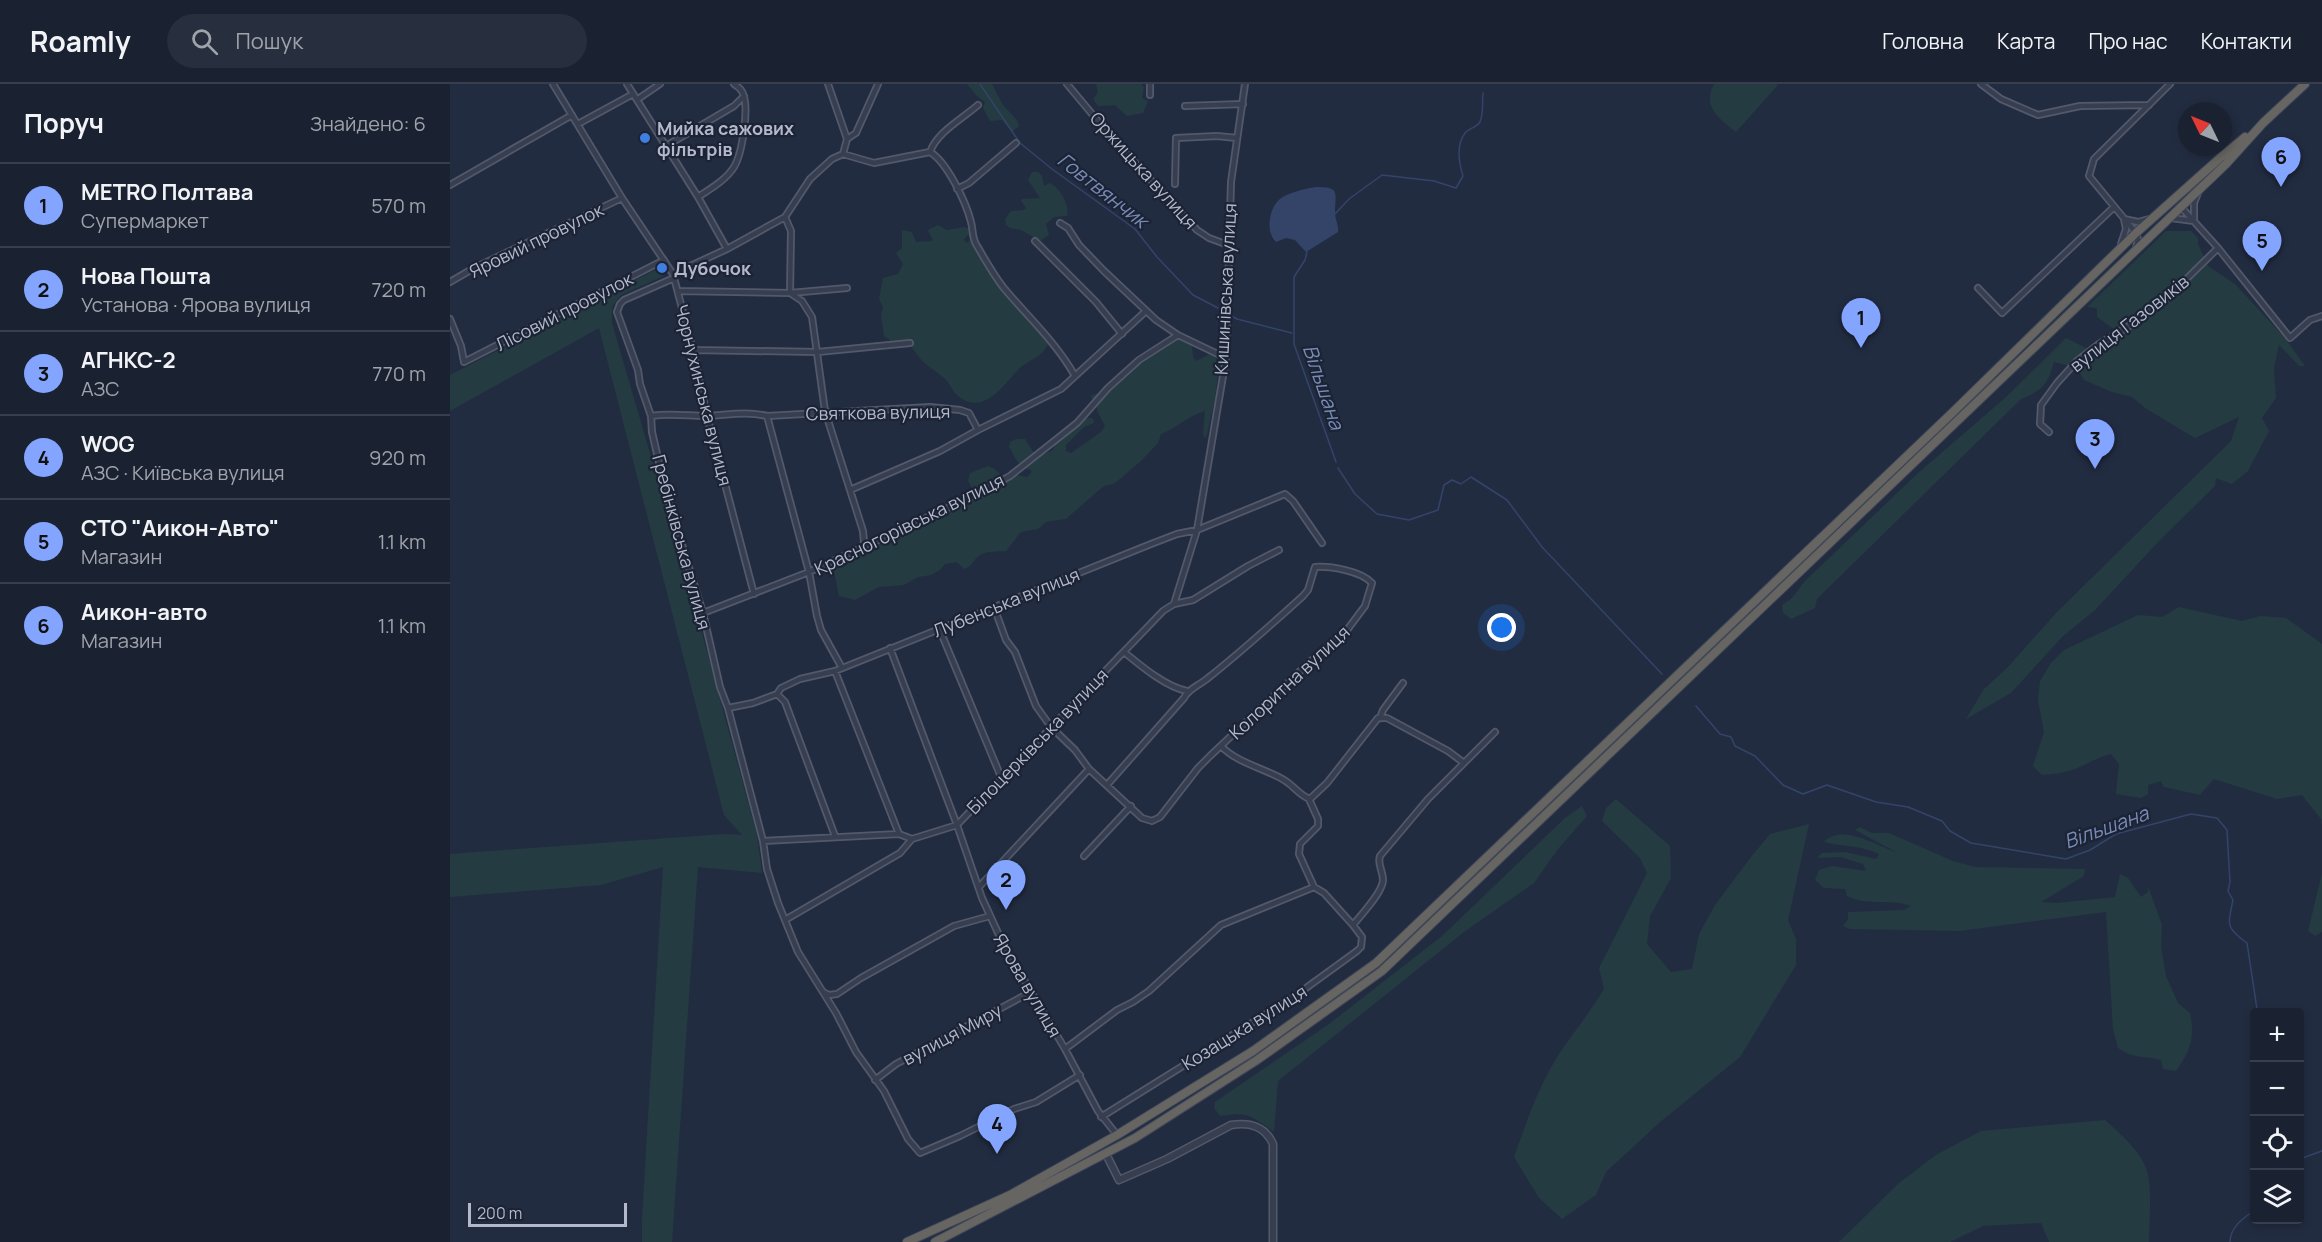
<!DOCTYPE html>
<html lang="uk">
<head>
<meta charset="utf-8">
<style>
	:root { --surface:#1a2131; --page:#272e3d; --text:#f1f3f6; --muted:#9fa3ab; --line:#383e4d; --accent:#84a5ff }
	body { margin:0; font-family:Manrope,sans-serif; background:var(--page); color:var(--text) }
	.controls { position:absolute; right:18px; bottom:18px; display:grid; overflow:hidden; border-radius:6px; box-shadow:0 3px 9px #0003 }
	.controls button { width:54px; height:54px; display:grid; place-items:center; padding:0; border:0; border-bottom:2px solid var(--line); background:var(--surface); color:var(--text); font:30px sans-serif }
	.compass { position:absolute; left:1728px; top:18px; width:54px; height:54px; border-radius:50%; background:var(--surface); box-shadow:0 3px 9px #0003; rotate:313deg }
	.scale { position:absolute; left:18px; bottom:15px; width:159px; box-sizing:border-box; padding-left:6px; border:3px solid #b3b9cb; border-top:0; font-size:16px; line-height:21px; white-space:nowrap; color:#b3b9cb; -webkit-text-stroke:4px #1b2335; paint-order:stroke }
	.you { position:absolute; left:1052px; top:544px; width:21px; height:21px; margin:-15px; border:4px solid #fff; border-radius:50%; background:#1a73e8; box-shadow:0 0 0 9px #1a73e833 }
	.badge { display:grid; place-items:center; width:39px; height:39px; border-radius:50%; background:var(--accent); color:#111; font-size:20px; font-weight:700 }
	.pin { position:absolute; translate:-50% -50px; filter:drop-shadow(0 2px 3px #0008) }
	.pin::after { content:''; position:absolute; top:32px; width:21px; height:18px; background:inherit; clip-path:polygon(0 0,100% 0,50% 100%) }
	.list { margin:0; padding:0; list-style:none }
	h2 { display:flex; justify-content:space-between; align-items:center; height:78px; margin:0; padding:0 24px; font-size:26px }
	h2 small { font-size:20px; font-weight:400; color:var(--muted) }
	.list li { display:grid; grid-template-columns:39px 1fr auto; gap:18px; align-items:center; box-sizing:border-box; height:84px; padding:0 24px; border-top:2px solid var(--line) }
	.list b { display:block; font-size:22px; white-space:nowrap }
	.list p { margin:0; font-size:20px; white-space:nowrap; color:var(--muted) }
	.list em { font-size:20px; font-style:normal; color:var(--muted) }
	.icon { flex:none; width:33px; height:33px; fill:none; stroke:currentColor; stroke-width:2; stroke-linecap:round; stroke-linejoin:round }
	.map { position:relative; flex:none; width:1872px; height:1158px; overflow:hidden }
	header { display:flex; align-items:center; gap:36px; box-sizing:border-box; height:84px; padding:0 30px; background:var(--surface); border-bottom:2px solid var(--line) }
	header strong { font-size:28px }
	nav { display:flex; gap:33px; margin-inline-start:auto; font-size:21px }
	.search { width:420px; height:54px; background:var(--page); display:flex; align-items:center; gap:15px; box-sizing:border-box; padding:0 21px; border-radius:33px; color:var(--muted); font-size:22px }
	main { display:flex }
	aside { flex:1; background:var(--surface) }
	.map>svg:first-child { display:block }
	.green { fill:#243b42 }
	.water { fill:#344469 }
	.lines { fill:none; stroke-linecap:round; stroke-linejoin:round }
	.stream { stroke:#344469; stroke-width:1.5 }
	.minor-casing { stroke:#52596b; stroke-width:8 }
	.tertiary-casing { stroke:#52596b; stroke-width:9 }
	.trunk-casing { stroke:#3e4658; stroke-width:10 }
	.minor { stroke:#373e50; stroke-width:4.5 }
	.tertiary { stroke:#373e50; stroke-width:6 }
	.trunk { stroke:#666562; stroke-width:8 }
	.shop-dot { fill:#3f7fe0; stroke:#1b2335; stroke-width:2 }
	.labels { text-anchor:middle; dominant-baseline:central; stroke-width:4.5; stroke-linejoin:round; paint-order:stroke }
	.poi-label { font-size:18px; font-weight:bold; fill:#b3b9cb; stroke:#1b2335; text-anchor:start }
	.street-label { font-size:18px; fill:#b3b9cb; stroke:#1b2335 }
	.water-label { font-size:20px; font-style:italic; fill:#788bb5; stroke:#1b2335 }
</style>
</head>
<body>
<header>
<strong>Roamly</strong>
<div class="search"><svg class="icon" aria-label="search" viewBox="0 0 24 24"><circle cx="10" cy="10" r="6"/><path d="M15 15l6 6"/></svg>Пошук</div>
<nav><a>Головна</a><a>Карта</a><a>Про нас</a><a>Контакти</a></nav>
</header>
<main>
<aside>
<h2>Поруч<small>Знайдено: 6</small></h2>
<ul class="list">
<li><span class="badge">1</span><div><b>METRO Полтава</b><p>Супермаркет</p></div><em>570 m</em></li>
<li><span class="badge">2</span><div><b>Нова Пошта</b><p>Установа · Ярова вулиця</p></div><em>720 m</em></li>
<li><span class="badge">3</span><div><b>АГНКС-2</b><p>АЗС</p></div><em>770 m</em></li>
<li><span class="badge">4</span><div><b>WOG</b><p>АЗС · Київська вулиця</p></div><em>920 m</em></li>
<li><span class="badge">5</span><div><b>СТО &quot;Аикон-Авто&quot;</b><p>Магазин</p></div><em>1.1 km</em></li>
<li><span class="badge">6</span><div><b>Аикон-авто</b><p>Магазин</p></div><em>1.1 km</em></li>
</ul>
</aside>
<div class="map">
<svg width="1872" height="1158" viewBox="0 0 1872 1158">
	<rect width="100%" height="100%" fill="#222c41"/>
	<path class="green" d="M517,0h25l11,21 14,15 2,6 -7,6 -10,-12 -12,1 -7,-13 2,-6 -8,-6z
		M646,0h45l3,3 -2,11 6,3 -5,12 -16,3 -12,-11 -17,1 -5,-7 5,-7z
		M1264,0h62l2,1 -42,47c-17,-14 -34,-25 -22,-48z
		M582,88h6l4,4 2,10 6,-3c10,5 20,22 17,33l-13,1 -8,7 3,11 -9,6 -19,-11 -11,-2 -4,-3 -1,-6 6,-8 13,-1 2,-2 -5,-7 1,-2 18,-1 -12,-18z
		M488,141l9,5 17,-3 4,1 1,6 -5,5 2,4 8,-5 4,2 2,10 23,41 16,15 29,38c-6,15 -22,16 -31,27 -15,16 -35,46 -60,24 -5,-4 -6,-10 -11,-15 -6,-7 -22,-15 -27,-23 -5,-6 -8,-12 -14,-17l-14,1 -7,-5 -3,-21 2,-8 -4,-8 4,-21 15,-4 5,-10 -7,-11 6,-5v-18l10,2 4,10 17,-1 -5,-11z
		M1716,147h25l7,7v6l10,22 27,18 50,54 20,28h-6l-20,-21 -5,23 2,30 -14,20 7,13 -21,40 -16,13 -16,-6 -1,8 -56,55 -64,69 -33,27 -51,56 -45,26 18,-30 23,-21 49,-55 175,-172 8,-24 -44,21 -50,-30 -13,-11 -20,-5 -28,-12 -7,-12 -23,-6c-6,22 -12,29 -33,37l-204,200 -2,9 -24,11 -8,-6 -1,-8 10,-7 12,-16 113,-108 88,-76 61,-60 30,15 27,-17 -26,-19v-9l-10,-1z
		M205,186l9,6 -43,19 -9,12v16l82,281 63,231 5,38 -64,-6 -26,375h-30v-24l21,-351 -62,18 -151,12v-43l274,-20 18,1 -18,-20 -125,-487 -149,83v-36z
		M727,256l9,1 6,5 1,11 3,4 16,-8 7,10 -4,36 -9,39 -3,-3 2,-24c-18,5 -28,17 -44,23l-3,9 -17,18 -27,23 -10,2 -6,5 -32,28 -20,3 -8,7 -17,3 -15,19c-9,1 -19,-1 -27,5 -7,5 -6,10 -15,13l-7,-7 -12,2 -5,6 -9,5 -13,2 -14,8 -25,2 -24,13 -16,-4 -5,-24c8,-15 22,-24 39,-28 7,-2 13,1 19,-4v-9l23,-13 32,-6 29,-21 1,-2 -5,-1 -4,-7 2,-8 18,-7 5,2 9,7 8,-1 17,3 5,-5 -1,-2c-13,-2 -16,-13 -22,-23l1,-5 6,-3h9l9,14 8,2 11,-5 3,-8 31,-24h6l1,5 -10,4 -18,18v6l5,2 30,-21 4,-6 -8,-15v-8l-6,-5 1,-3 15,-4 31,-26z
		M1729,523l63,14 18,-5 26,2 36,26v182l-1,-7 -19,-24 -25,4 -63,-20 -14,16 -36,-8 -3,-6 -13,4v9l-7,4 -25,-4 3,-30 -8,-10c-14,3 -23,10 -36,15 -11,4 -22,5 -33,6l-9,-9 11,-34 -6,-31 2,-20 11,-18 13,-13 74,-35 24,2z
		M1166,715l54,47 1,32 -21,38 -3,28 24,28 21,-3 7,-35 16,-29 36,-48 19,-23 39,-10 -21,96 8,19v26l-56,92 -81,66 -53,49 -10,23 -34,24 -23,-21 -25,-41c12,-34 25,-72 45,-103 15,-22 31,-42 45,-65l-5,-21 48,-95 -7,-15 -38,-37 4,-13z
		M1132,722l5,10 -29,33 -24,34 -70,49 -186,149 -4,51c-22,-15 -25,-21 -54,-16l-6,-8 1,-6 114,-78 113,-88 123,-118z
		M1410,743l12,6h17l64,28 22,6 110,2 -1,7 -43,26 16,1 58,-6 5,-23 8,4 13,19 7,-5v-6l14,39 -1,22 5,29 12,27 12,10c5,23 1,38 -14,58l-13,-2 -2,-9c-17,-5 -26,0 -43,-12l-5,-19 -7,-117 -147,19 -109,-2 -7,-3 5,-7v-7l56,-2 7,-4c-21,-8 -43,1 -64,-10l-2,-7 -21,-1 -9,-8 4,-10 13,-4 34,5 -3,-7 -23,-7 -23,1 5,-5 23,-1 31,7 3,-5c-18,-9 -37,-7 -55,-12 18,-19 52,4 72,10l-41,-22z
		M1872,789v59l-7,4 -7,-5z
		M1655,1036c16,14 39,34 43,55 4,18 1,48 1,67h-100l-8,-19 -58,3 -33,16h-111l60,-59 37,-28 45,-24z"/>
	<path class="water" d="M866,103c25,0 19,6 19,25 0,8 4,13 3,20l-32,20 -11,-12 -9,-2 -10,4c-11,-10 -7,-34 4,-43 9,-7 25,-10 36,-12z"/>
	<g class="lines">
		<path class="stream" d="M530,0l40,59 32,26 83,60 22,28 36,38 25,13
			M884,131l15,-16 33,-24 52,6 22,7 7,-12c-4,-13 -7,-31 2,-43 4,-5 11,-5 15,-11 4,-9 2,-20 3,-29
			M857,168l-2,8 -11,17v67l42,118
			M778,230l9,5 55,14
			M888,384l17,26 22,20 32,6 29,-10 6,-25 8,-5 9,4 10,-7 36,23 35,47 120,127
			M1246,622l24,28 11,3 4,9 20,10 28,29 20,9 24,-9 49,17 32,5 34,14 8,10 21,12 95,16 24,-9 26,-16 75,-20 26,4 10,12 3,52 -2,9 5,9c-5,25 -8,27 14,43l10,66 8,3
			M1850,967v7
			M1850,1075l22,-8
			M1780,1158c0,-14 12,-23 22,-30l2,-18"/>
		<defs>
			<path id="minor" d="M103,0l69,114 51,76 20,76 14,66 47,178
				M177,0l71,113 29,52
				M617,0l46,55 84,91 12,8 19,7
				M1531,0l20,15 37,16 42,-9 69,-1
				M700,11v-11
				M188,15l22,-15
				M735,22l58,-2
				M128,40l55,-30
				M397,55l9,-6 22,-49
				M216,62l68,-40 10,-10
				M480,68c17,10 36,50 41,70 2,7 1,15 5,22 8,14 17,30 27,43 24,29 53,55 72,89
				M393,70l31,9 56,-11c7,-20 32,-33 48,-47
				M725,100l1,-46 41,-2 20,2
				M0,101l122,-70
				M507,105l12,-6 47,-40
				M248,113c12,-8 28,-17 36,-30 8,-13 17,-65 7,-77 -2,-3 -5,-4 -7,-6
				M1731,123l37,41 72,90 20,-18 12,-4
				M335,133l6,14 -1,62 12,8 10,16 13,94 38,120 1,11 -2,5
				M1721,134l23,3v-18l4,-10
				M610,139l8,5 11,17 25,26 52,49 22,15 48,23
				M585,157l61,61 26,32
				M1671,160l5,-15 -2,-10 14,3 11,-3
				M1686,164l2,-9 -2,-6 -47,-57 5,-17 76,-75
				M223,190l54,-25 58,-32 25,-38 22,-20 11,-5 4,-15 -19,-55
				M224,194l-50,22 -4,4 -3,8 21,58 2,14 11,32 1,16 14,61 37,120 17,74 8,21 35,133 4,28 11,34 20,49 38,61 20,39 28,39 24,48 12,14 40,-17 54,-27 22,-7 44,-27
				M0,198l24,-14 148,-70
				M1528,204l24,25 112,-106
				M228,207l112,2 57,-5
				M0,235l11,27 3,16 200,-102
				M243,266l125,2 92,-9
				M201,332c19,-3 37,0 56,0 21,-1 40,-5 60,0l163,-9 30,3 9,3 9,17 83,-41 85,-78
				M317,332l42,156 8,44 4,14 21,38
				M1599,348l-9,-8 1,-19 16,-22 20,-22 22,-17 35,-21 32,-24 52,-51
				M400,406l90,-39 38,-21
				M724,520l23,-74 29,-172 5,-176 14,-98
				M544,523l12,33 9,12 21,54 15,21 24,23 14,19 53,49 10,3 8,-4 38,-49 12,-12 103,-97 31,-25 21,-28 7,-23c-11,-12 -41,-17 -57,-16l-7,23 -5,6c-31,28 -62,56 -95,82 -8,7 -20,11 -24,20l-77,87
				M253,529l106,-41 167,-77 34,-19 67,-53 31,-35 31,-28 39,-25
				M489,544l62,149
				M440,564l67,177 25,73 22,48 61,103 33,62 19,24
				M674,568c17,14 42,35 63,39
				M385,587l64,163
				M327,610l8,8 50,134
				M278,624l25,-5 24,-9 4,-6 19,-9 35,-8 316,-127 26,-10 20,-4 88,-36 8,7 29,42
				M930,634l3,-8 20,-27
				M771,662c16,17 43,22 63,34 9,5 16,16 26,19l17,-16 51,-65h9l61,33 16,12
				M859,715l9,20v7l-18,18 -1,10 15,33 10,6 29,32
				M313,757l136,-7 13,5 45,-14 206,-214 11,-7 19,-4 55,-34 31,-16
				M634,772l47,-50
				M529,803l110,-118
				M335,836l115,-67 12,-14
				M373,908l6,3 8,-1 24,-16 93,-52 36,-10
				M615,965l52,-39 16,-8 16,-11 72,-66 93,-38
				M425,996l21,-16 135,-72
				M651,1033l194,-121 62,-45 4,-4 1,-10 -9,-12c8,-10 30,-33 30,-45 0,-10 -6,-15 -3,-24l48,-57 67,-67"/>
			<path id="tertiary" d="M656,1070l13,26 48,-21 64,-34c19,-3 34,1 42,19v98"/>
			<path id="trunk" d="M457,1158l103,-47 107,-60 136,-84 123,-88 576,-550 184,-180 84,-75 25,-21
				M485,1158l200,-104 122,-78 125,-89 844,-807 37,-41 42,-39"/>
		</defs>
		<use href="#minor" class="minor-casing"/>
		<use href="#tertiary" class="tertiary-casing"/>
		<use href="#trunk" class="trunk-casing"/>
		<use href="#minor" class="minor"/>
		<use href="#tertiary" class="tertiary"/>
		<use href="#trunk" class="trunk"/>
	</g>
	<g class="shop-dot">
		<circle cx="195" cy="54" r="6"/>
		<circle cx="212" cy="184" r="6"/>
	</g>
	<g class="labels">
		<g class="poi-label">
			<text x="207" y="44">Мийка сажових<tspan x="207" dy="21">фільтрів</tspan></text>
			<text x="224" y="184">Дубочок</text>
		</g>
		<g class="street-label">
			<text transform="translate(694 86) rotate(48)">Оржицька вулиця</text>
			<text transform="translate(86 156) rotate(-26)">Яровий провулок</text>
			<text transform="translate(775 205) rotate(-87)">Кишинівська вулиця</text>
			<text transform="translate(114 227) rotate(-27)">Лісовий провулок</text>
			<text transform="translate(1679 239) rotate(-38)">вулиця Газовиків</text>
			<text transform="translate(254 311) rotate(76)">Чорнухинська вулиця</text>
			<text transform="translate(428 328) rotate(-1)">Святкова вулиця</text>
			<text transform="translate(459 440) rotate(-26)">Красногорівська вулиця</text>
			<text transform="translate(232 458) rotate(75)">Гребінківська вулиця</text>
			<text transform="translate(556 518) rotate(-22)">Лубенська вулиця</text>
			<text transform="translate(839 598) rotate(-43)">Колоритна вулиця</text>
			<text transform="translate(587 657) rotate(-46)">Білоцерківська вулиця</text>
			<text transform="translate(578 901) rotate(60)">Ярова вулиця</text>
			<text transform="translate(794 943) rotate(-32)">Козацька вулиця</text>
			<text transform="translate(502 950) rotate(-28)">вулиця Миру</text>
		</g>
		<g class="water-label">
			<text transform="translate(653 106) rotate(38)">Говтвянчик</text>
			<text transform="translate(874 303) rotate(71)">Вільшана</text>
			<text transform="translate(1656 743) rotate(-20)">Вільшана</text>
		</g>
	</g>
</svg>
<div class="controls">
<button>+</button>
<button>−</button>
<button><svg class="icon" aria-label="locate" viewBox="0 0 24 24"><circle cx="12" cy="12" r="6"/><path d="M12 2v4M12 18v4M2 12h4M18 12h4"/></svg></button>
<button><svg class="icon" aria-label="layers" viewBox="0 0 24 24"><path d="M12 4l9 5-9 5-9-5zM3 14l9 5 9-5"/></svg></button>
</div>
<svg class="compass" viewBox="-18 -18 36 36"><path d="M0-13l5 13h-10z" fill="#e53935"/><path d="M0 13l5-13h-10z" fill="#9fa3ab"/></svg>
<div class="scale">200 m</div>
<div class="you"></div>
<div class="pin badge" style="left:1411px;top:264px">1</div>
<div class="pin badge" style="left:556px;top:826px">2</div>
<div class="pin badge" style="left:1645px;top:385px">3</div>
<div class="pin badge" style="left:547px;top:1070px">4</div>
<div class="pin badge" style="left:1812px;top:187px">5</div>
<div class="pin badge" style="left:1831px;top:103px">6</div>
</div>
</main>
</body>
</html>
